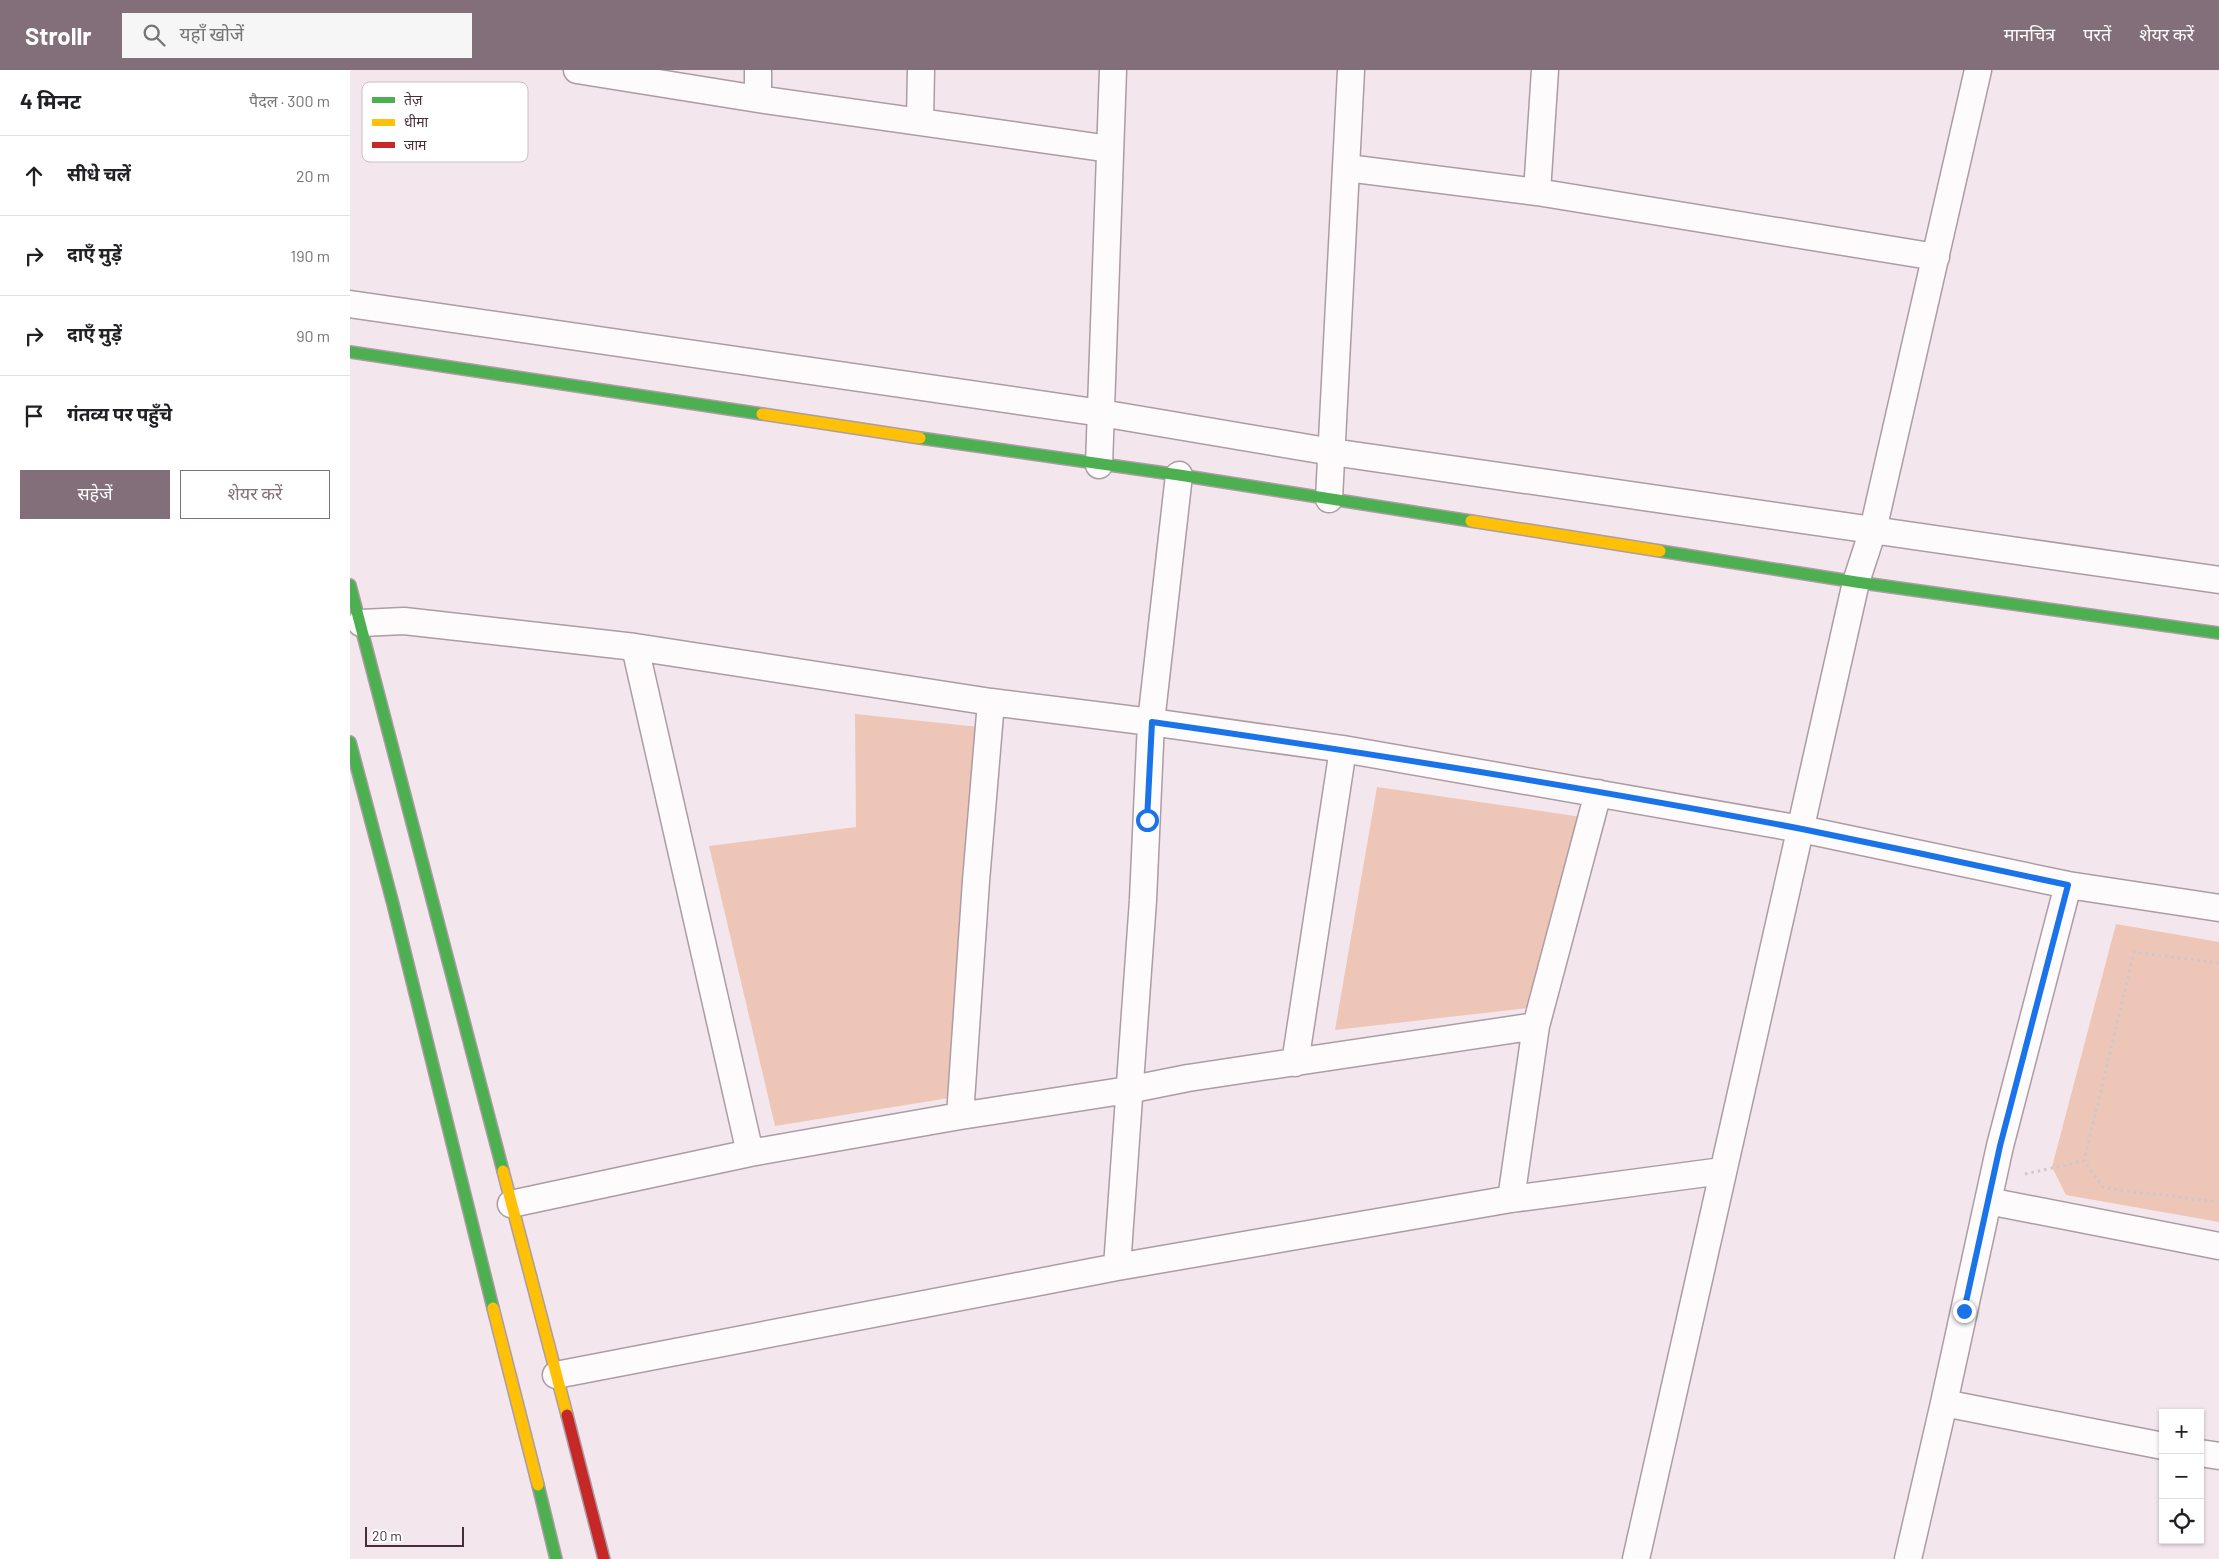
<!DOCTYPE html>
<html lang="hi">
<head>
<meta charset="utf-8">
<style>
	:root { --surface:#fff; --page:#f6f6f6; --text:#202124; --muted:#757577; --line:#e0e0e0; --accent:#836f79 }
	body { margin:0; font-family:Barlow,"Noto Sans Devanagari",sans-serif; background:var(--page); color:var(--text) }
	.controls { position:absolute; right:15px; bottom:15px; display:grid; overflow:hidden; border-radius:0px; box-shadow:0 1px 4px #0004 }
	.controls button { width:45px; height:45px; display:grid; place-items:center; padding:0; border:0; border-bottom:1px solid var(--line); background:var(--surface); color:var(--text); font:25px sans-serif }
	.scale { position:absolute; left:15px; bottom:12px; width:99px; box-sizing:border-box; padding-left:5px; border:2px solid #462f3b; border-top:0; font-size:14px; line-height:18px; white-space:nowrap; color:#462f3b; -webkit-text-stroke:4px #fff; paint-order:stroke }
	.stop { position:absolute; width:15px; height:15px; margin:-11px; border:4px solid #1a73e8; border-radius:50%; background:#fff }
	.stop.end { background:#1a73e8; border-color:#fff; box-shadow:0 1px 5px #0008 }
	.list { margin:0; padding:0; list-style:none }
	h2 { display:flex; justify-content:space-between; align-items:center; height:65px; margin:0; padding:0 20px; font-size:21px }
	h2 small { font-size:16px; font-weight:400; color:var(--muted) }
	.list li { display:grid; grid-template-columns:32px 1fr auto; gap:15px; align-items:center; box-sizing:border-box; height:80px; padding:0 20px; border-top:1px solid var(--line) }
	.list b { display:block; font-size:19px; white-space:nowrap }
	.list em { font-size:16px; font-style:normal; color:var(--muted) }
	.actions { display:flex; gap:10px; padding:15px 20px }
	.actions a { flex:1; padding:11px 0; border:1px solid var(--accent); border-radius:0px; text-align:center; font-size:18px; color:var(--accent) }
	.actions .main { background:var(--accent); color:#fff }
	.icon { flex:none; width:28px; height:28px; fill:none; stroke:currentColor; stroke-width:2; stroke-linecap:round; stroke-linejoin:round }
	.map { position:relative; flex:none; width:1869px; height:1489px; overflow:hidden }
	header { display:flex; align-items:center; gap:30px; box-sizing:border-box; height:70px; padding:0 25px; background:var(--accent); color:#fff }
	header strong { font-size:24px }
	nav { display:flex; gap:28px; margin-inline-start:auto; font-size:18px }
	.search { width:350px; height:45px; background:var(--page); display:flex; align-items:center; gap:12px; box-sizing:border-box; padding:0 18px; border-radius:0px; color:var(--muted); font-size:19px }
	main { display:flex }
	aside { flex:1; background:var(--surface) }
	.map>svg:first-child { display:block }
	.green { fill:#eec6b8 }
	.lines { fill:none; stroke-linecap:round; stroke-linejoin:round }
	.street-casing { stroke:#ac9ca4; stroke-width:29 }
	.fast-casing { stroke:#ac9ca4; stroke-width:14 }
	.slow-casing { stroke:#ac9ca4; stroke-width:14 }
	.jam-casing { stroke:#ac9ca4; stroke-width:14 }
	.path { stroke:#cec8cb; stroke-width:3; stroke-dasharray:2.5 4; stroke-linecap:butt }
	.street { stroke:#fdfbfc; stroke-width:26 }
	.fast { stroke:#4caf50; stroke-width:11 }
	.slow { stroke:#ffc107; stroke-width:11 }
	.jam { stroke:#c62828; stroke-width:11 }
	.route { stroke:#1a73e8; stroke-width:6 }
	.key { fill:#fff; stroke:#c8c1c4; stroke-width:1 }
	.key-label { font-size:14px; fill:#462f3b }
</style>
</head>
<body>
<header>
<strong>Strollr</strong>
<div class="search"><svg class="icon" aria-label="search" viewBox="0 0 24 24"><circle cx="10" cy="10" r="6"/><path d="M15 15l6 6"/></svg>यहाँ खोजें</div>
<nav><a>मानचित्र</a><a>परतें</a><a>शेयर करें</a></nav>
</header>
<main>
<aside>
<h2>4 मिनट<small>पैदल · 300 m</small></h2>
<ul class="list">
<li><svg class="icon" aria-label="ahead" viewBox="0 0 24 24"><path d="M12 20V5M6 11l6-6 6 6"/></svg><div><b>सीधे चलें</b></div><em>20 m</em></li>
<li><svg class="icon" aria-label="right" viewBox="0 0 24 24"><path d="M7 20v-9h11M14 6l5 5-5 5"/></svg><div><b>दाएँ मुड़ें</b></div><em>190 m</em></li>
<li><svg class="icon" aria-label="right" viewBox="0 0 24 24"><path d="M7 20v-9h11M14 6l5 5-5 5"/></svg><div><b>दाएँ मुड़ें</b></div><em>90 m</em></li>
<li><svg class="icon" aria-label="arrive" viewBox="0 0 24 24"><path d="M6 21V4h12l-3 4 3 4H6"/></svg><div><b>गंतव्य पर पहुँचे</b></div></li>
</ul>
<div class="actions"><a class="main">सहेजें</a><a>शेयर करें</a></div>
</aside>
<div class="map">
<svg width="1869" height="1489" viewBox="0 0 1869 1489">
	<rect width="100%" height="100%" fill="#f3e6ec"/>
	<path class="green" d="M505,644l124,13 -30,371 -174,28 -66,-280 147,-19z
		M1027,717l205,30 -46,190 -201,23z
		M1766,854l103,18v280l-153,-27 -14,-28z"/>
	<g class="lines">
		<defs>
			<path id="street" d="M227,0l181,29 352,50
				M408,29v-29
				M570,51l1,-51
				M997,98l190,24 399,65
				M1187,122l8,-122
				M0,234l751,109 231,39 887,128
				M749,395l14,-395
				M979,429l22,-429
				M11,553l43,-2 231,26 356,55 160,20 192,27 458,80 267,56 151,23
				M285,577l115,506
				M945,993l48,-314
				M610,1046l16,-235 15,-179
				M1161,1129l25,-173
				M1638,1131l231,45
				M161,1134l239,-51 210,-37 168,-26 60,-12 348,-52 62,-233
				M767,1197l26,-367 8,-178 28,-247
				M206,1305l561,-108 394,-68 211,-28
				M1594,1333l219,43
				M1850,1383l19,3
				M1286,1489l220,-977 17,-52 105,-460
				M1558,1489l36,-156 56,-257 68,-261"/>
			<path id="fast" d="M0,282l412,62
				M570,368l259,37 292,46
				M1310,481l196,31 363,51
				M0,515l153,586
				M0,672l43,162 100,404
				M188,1415l18,74"/>
			<path id="slow" d="M412,344l158,24
				M1121,451l189,30
				M153,1101l64,244
				M143,1238l45,177"/>
			<path id="jam" d="M217,1345l37,144"/>
		</defs>
		<use href="#street" class="street-casing"/>
		<use href="#fast" class="fast-casing"/>
		<use href="#slow" class="slow-casing"/>
		<use href="#jam" class="jam-casing"/>
		<path class="path" d="M1869,893l-85,-11 -50,209 20,27 115,14
			M1675,1104l59,-13"/>
		<use href="#street" class="street"/>
		<use href="#fast" class="fast"/>
		<use href="#slow" class="slow"/>
		<use href="#jam" class="jam"/>
	</g>
	<g class="lines">
		<path class="route" d="M797,750l5,-98c217,31 434,65 650,107 89,18 177,37 266,56l-68,261 -36,165"/>
	</g>
	<rect x="12" y="12" width="166" height="80" rx="8" class="key"/>
	<rect x="22" y="27" width="23" height="6" fill="#4caf50"/>
	<rect x="22" y="49" width="23" height="7" fill="#ffc107"/>
	<rect x="22" y="72" width="23" height="6" fill="#c62828"/>
	<g class="key-label">
		<text x="54" y="35">तेज़</text>
		<text x="54" y="57">धीमा</text>
		<text x="54" y="80">जाम</text>
	</g>
</svg>
<div class="controls">
<button>+</button>
<button>−</button>
<button><svg class="icon" aria-label="locate" viewBox="0 0 24 24"><circle cx="12" cy="12" r="6"/><path d="M12 2v4M12 18v4M2 12h4M18 12h4"/></svg></button>
</div>
<div class="scale">20 m</div>
<div class="stop" style="left:797px;top:750px"></div>
<div class="stop end" style="left:1614px;top:1241px"></div>
</div>
</main>
</body>
</html>
